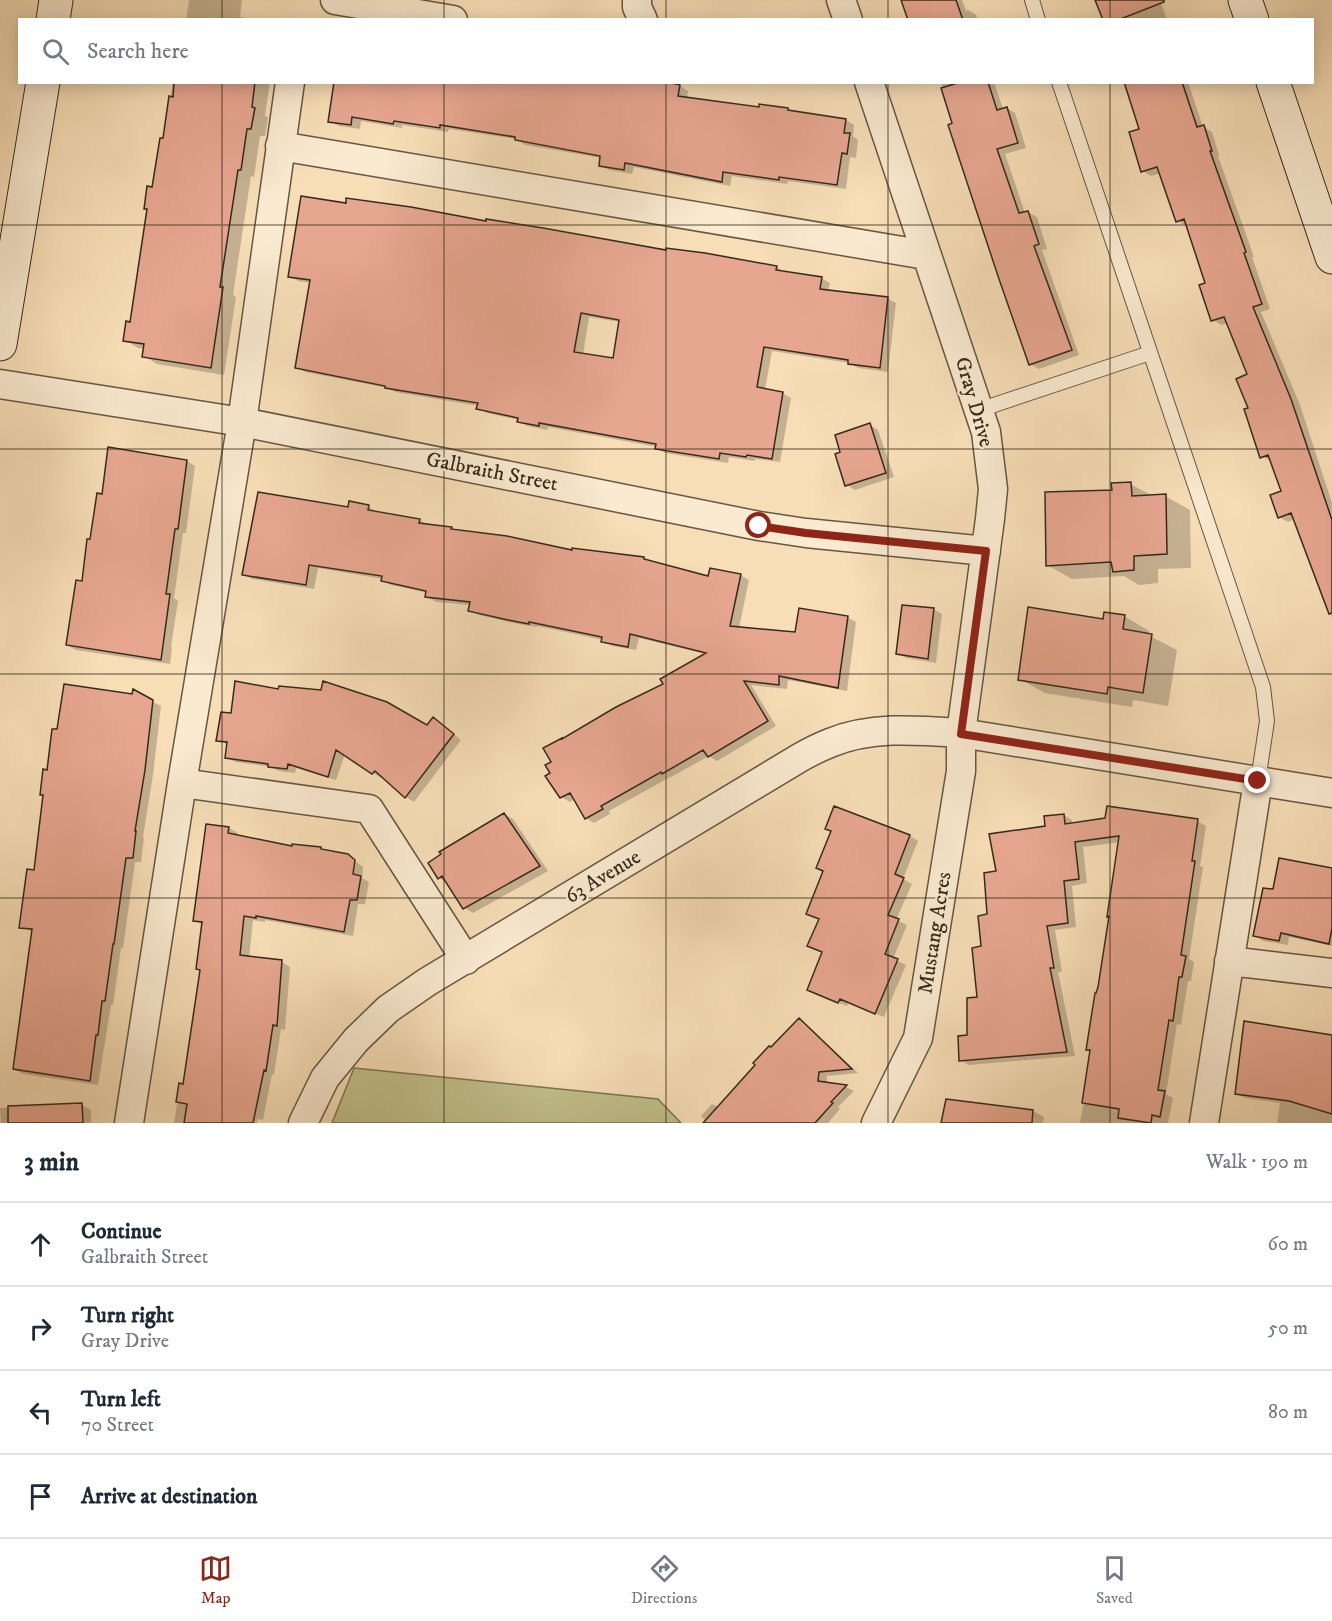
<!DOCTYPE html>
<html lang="en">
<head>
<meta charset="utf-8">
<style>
	:root { --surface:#fff; --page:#f6f6f7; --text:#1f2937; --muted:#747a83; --line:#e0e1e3; --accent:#8f2418 }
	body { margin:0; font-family:"IM FELL DW Pica",serif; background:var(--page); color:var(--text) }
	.stop { position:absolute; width:18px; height:18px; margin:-14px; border:4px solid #8f2418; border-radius:50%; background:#fff }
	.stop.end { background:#8f2418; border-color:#fff; box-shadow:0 2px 6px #0008 }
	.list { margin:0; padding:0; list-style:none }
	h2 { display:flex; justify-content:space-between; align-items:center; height:78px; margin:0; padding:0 24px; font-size:26px }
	h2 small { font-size:20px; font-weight:400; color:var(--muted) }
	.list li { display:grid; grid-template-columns:39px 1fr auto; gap:18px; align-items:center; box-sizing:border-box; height:84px; padding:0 24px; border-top:2px solid var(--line) }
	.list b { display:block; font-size:22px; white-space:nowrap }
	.list p { margin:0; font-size:20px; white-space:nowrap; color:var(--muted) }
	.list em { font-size:20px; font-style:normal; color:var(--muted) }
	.icon { flex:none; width:33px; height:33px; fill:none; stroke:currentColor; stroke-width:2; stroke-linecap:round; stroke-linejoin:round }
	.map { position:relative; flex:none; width:1332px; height:1123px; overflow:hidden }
	.search { position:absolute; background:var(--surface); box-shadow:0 3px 15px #0003; left:18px; right:18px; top:18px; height:66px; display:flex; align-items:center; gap:15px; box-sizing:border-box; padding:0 21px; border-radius:0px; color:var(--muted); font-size:22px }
	.sheet { height:414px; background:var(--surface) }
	nav { display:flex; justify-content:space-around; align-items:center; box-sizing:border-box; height:84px; border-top:2px solid var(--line); background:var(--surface); font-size:16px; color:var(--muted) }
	nav a { display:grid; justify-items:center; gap:3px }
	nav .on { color:var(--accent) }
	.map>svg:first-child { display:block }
	.green { fill:#c1c08b; stroke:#7b7454; stroke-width:1.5 }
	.shadow { fill:#0003; fill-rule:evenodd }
	.building { fill:#e7a690; stroke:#35291c; stroke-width:1.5; fill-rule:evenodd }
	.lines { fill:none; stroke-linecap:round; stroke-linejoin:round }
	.lane-casing { stroke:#665643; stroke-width:16 }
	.street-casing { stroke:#665643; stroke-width:31 }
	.secondary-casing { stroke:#35291c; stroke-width:35 }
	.lane { stroke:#faead0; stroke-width:14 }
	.street { stroke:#faead0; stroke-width:28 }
	.secondary { stroke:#faead0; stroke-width:33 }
	.route { stroke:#8f2418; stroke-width:8 }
	.grid { fill:none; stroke:#35291c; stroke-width:1.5; stroke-opacity:0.55 }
	.labels { text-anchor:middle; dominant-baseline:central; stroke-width:4.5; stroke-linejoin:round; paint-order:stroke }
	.street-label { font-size:21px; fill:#35291c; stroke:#faead0 }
</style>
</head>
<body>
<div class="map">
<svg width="1332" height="1123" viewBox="0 0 1332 1123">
	<rect width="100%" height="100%" fill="#f7deb7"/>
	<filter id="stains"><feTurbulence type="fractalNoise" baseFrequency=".00333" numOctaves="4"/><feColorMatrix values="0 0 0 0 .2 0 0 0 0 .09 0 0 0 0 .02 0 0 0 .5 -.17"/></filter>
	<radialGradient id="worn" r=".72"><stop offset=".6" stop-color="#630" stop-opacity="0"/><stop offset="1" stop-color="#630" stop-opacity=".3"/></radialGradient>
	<path class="green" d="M354,1068l304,31 23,24h-349z"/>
	<path class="shadow" d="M189,0h53l-2,17 15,3h-69z
		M903,0h59l4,11 2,-1 8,5 2,5h-69z
		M1097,0h63l7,20h-63z
		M173,82h97l-5,34 3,1 -3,19h-5l-6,41 -3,-1 -18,119 3,2 -12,78 -67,-11 -13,-8 1,-7 -7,-1 -13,-8 7,-16 22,-135 10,-49z
		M335,82l345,4 8,5 -1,8 73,10h28l5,4 53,7 8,5 -1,11 5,4 -2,18 -6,-1 -4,32 -58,-8 -1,3 -55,-8 -2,10 -96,-19 -2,7 -23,-4 -9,-5 2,-7 -77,-13 -9,-6 -67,-10 -1,3 -46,-7v3l-41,-7 -1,8 -21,-3 -9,-5z
		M941,82h53l9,27 4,-1 8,5 11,35 -21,6 20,59 3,-1 9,5 10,32 -5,1 37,105 -40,14 -9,-5z
		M1125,82h63l15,45 9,5 7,23 -1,1 36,101h-2l18,52 -9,3 39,93 32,98v115l-37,-99 -7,3 -9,-5 4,-25 -11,-31 -10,-4 -12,-48 -1,-34 -21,-52 -7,2 -8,-5 -6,-36 -20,-59 -1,1 -9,-5 -16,-48 -10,3 -8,-5 -2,-41z
		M667,252l109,15 9,5 36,6 9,5 -2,8 59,7 9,5 -8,69 -30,-4 -8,-5 -78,-12 -7,39 17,3 9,5 -11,64 -25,-3v2l-26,-4 -1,6 -63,-10 -8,-5v-1l-109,-20 -1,3 -20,-4 -8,-6 -32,-7 -9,-5 1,-2 -84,-14 -7,-4 -83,-16 -8,-5 14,-84 -13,-2 -8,-5zM589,317l31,5 -6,38 -31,-5z
		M870,425l8,5 16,47 -39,13 -8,-5 -5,-32z
		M110,449l77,12 8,5 -9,67h-3l-9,65 4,3 -7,46h1l-2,17 -94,-14 -9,-5 36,-150z
		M1130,484l23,12h12l25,14 1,58 -33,1v14l-19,2 -15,-9 -52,3 -25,-14 67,-74z
		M369,507l8,5 42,8 9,5 23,3 5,3 117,21 71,6 8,5 57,15 31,-3 9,5 -10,48 57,6 51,-17 9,5 -9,69 -59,-11 -1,9 -36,-4 25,41 -59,35 -8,-5 -38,21h-1l-61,34 1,3 -16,9 -8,-5 -11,-19 -5,3 -9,-5 104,-113 41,-30 -67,-16 -3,12 -24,-4 -9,-6 -66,-14v1l-19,-3 -39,-9 -9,-5 1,-5 -35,-3 -9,-5 1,-4 -37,-8 -8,-5v-1l-65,-11 -4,21 -62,-10 -8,-4 105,-67z
		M933,609l9,5 -6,49 -30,-5 -9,-5z
		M1124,616l25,15 -1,4 29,15 -9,56 -35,-6 -1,7 -87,-14 -25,-14 84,-58z
		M134,692l27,14 -8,69 -10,62 1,1 -3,24h-6l-12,86h-2l-8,57h-2l-13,80 -75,-11 -9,-5 19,-137 -12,-5 14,-55 13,-101 11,-40 74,-35z
		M434,719l8,5 19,16 -47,62 -8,-5 -23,-21 -2,2 -8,-5 -28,-19 -9,26 -40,-12 -1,5 -17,-2 -6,-4 -37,-5 -9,-5 2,-12 -10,-5 209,-13z
		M504,814l9,5 35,52 -75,42 -8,-5 -18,-25 -8,-5 -9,-15z
		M1064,815l8,5v4l125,-3 9,5 -6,40 3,1 -14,92 5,3 -3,19h-3l-7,44 -4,-1 -11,70 7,4 -5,25h-88l12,-71 -4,-2 11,-63 21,-145 -37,5 4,36 -15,3 4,41 -21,3 7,42h-4l17,84 -106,9 -9,-5 9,-24 10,-38 3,-51 16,-75 49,-45z
		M208,825l21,3 9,5 -1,3 56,12 28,1 5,3 22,4 15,11 -1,11 7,4 -4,22h-7l-5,32 -88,-16v2l-12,-2 -4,38 33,4 8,5 -5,63 -4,-1 -7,46 -2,-1 -9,46 -6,-1v4h-83l6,-38h5l16,-115 2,-45 -9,-5z
		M910,836l8,5 -15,38 9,5 -16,36 11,5 -14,34 13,6 -22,52 -36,-14 -1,3 -30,-12 6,-41 -14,-8 11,-25 -12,-7z
		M1332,869v77l-43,-9 -1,8 -25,-4 -8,-5 19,-45z
		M799,1020l8,5 51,48 -31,3v8l19,3 8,4 -16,16 2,2 -12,14h-120l-7,-7 11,-12 7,3zM842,1087h4l-19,21 -2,-2z
		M1332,1038v85h-55l3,-20 -35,-5 -9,-5z
		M947,1100l88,12 9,5 -1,6h-100z
		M82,1105l9,5v13h-90l-1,-15z"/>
	<path class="building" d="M901,0h55l7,20h-55z
		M1095,0h69v2l-46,18h-15z
		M174,82h81l-3,25 3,1 -4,21h-4l-6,41h-3l-18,117h3l-12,81 -69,-11 2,-13 -21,-3 3,-20 4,1 17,-113h-3l3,-23 5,1 8,-49h3l6,-42 4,1z
		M334,82h334l12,3 -2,11 81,11v-3l29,4v2l58,9 -2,14h6l-3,21 -5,-1 -5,32 -58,-8v3l-56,-8 -1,10 -97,-19 -1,7 -25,-4 1,-10 -85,-16v-3l-75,-12v3l-46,-7 -1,3 -41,-7 -1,8 -23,-3z
		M961,82h27l9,28 10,-3 11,36 -21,6 22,64 9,-2 11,33 -5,2 38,104 -43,15 -30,-86 -51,-154 4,-2 -11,-35z
		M1124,82h58l15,45 7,-2 8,26h-2l36,101 -2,1 18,51 -9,3 38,92 41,121v93l-3,1 -38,-101 -13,5 -8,-23 11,-4 -13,-36 -8,3 -16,-49 4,-1 -12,-29 11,-5 -23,-57 -13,4 -12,-36 6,-2 -21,-64 -8,3 -19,-55 -16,5 -12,-40 10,-3z
		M301,196l45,7v-5l65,9 75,14v-2l57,9 123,22v-2l39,5 72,13 -1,4 46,7 -2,12 68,8 -8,71 -32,-4v-4l-84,-13 -7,40 26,5 -11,67 -25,-4 -1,2 -26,-4 -1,6 -64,-10 1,-5 -117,-21v3l-22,-4 1,-4 -42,-9 2,-6 -93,-15v-2l-90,-18 15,-88 -22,-3zM581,313l38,7 -6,38 -39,-6z
		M870,423l16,50 -41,13 -10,-32 5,-2 -5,-17z
		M108,447l79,13 -9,69h-3l-9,65h4l-9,66 -95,-15 10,-65 6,1 5,-42h3l7,-46 5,1z
		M1131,482l1,14 34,-2 1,60 -33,2v14l-21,2 -2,-10 -65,4 -1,-74 67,-2 -1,-7z
		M258,492l90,15 1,-6 20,4 -1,5 52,9 -1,4 33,4 -1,2 56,7 65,14v-2l72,9v2l64,17 2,-8 31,6 -11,52 65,6 4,-24 49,8 -10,72 -59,-12v9l-35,-4 24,40 -60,36 -5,-7 -41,24 -1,-2 -60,34 2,3 -18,10 -15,-26 -10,5 -15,-22 5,-3 -5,-8 6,-3 -8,-14 19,-10v1l54,-32 47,-23 -3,-5 46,-26 -76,-19 -2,13 -27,-5 1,-5 -73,-15v2l-21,-4 -40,-9 2,-9 -45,-5 1,-6 -45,-10 1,-5 -73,-11 -3,20 -64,-10z
		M902,605l32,3 -6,51 -32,-5z
		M1028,607l75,12 1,-7 21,3 -2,14 29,5 -9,59 -35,-6 -1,7 -89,-14z
		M235,681l43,8 1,-3 42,4 2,-9 64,21 40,23 6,-8 21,17 -49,64 -30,-27 -3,3 -36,-24 -8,27 -40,-13 -1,5 -19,-2v-3l-43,-6 2,-16 -11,-1 5,-29 10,1z
		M64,684l68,10 1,-5 20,11 -8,70 -10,61h1l-3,27h-7l-12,86h-1l-8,57h-3l-4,34h-2l-6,46 -77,-12 19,-140 -13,-1 5,-37 3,-22 7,1 9,-75h-3l3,-26 4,1 5,-41h5z
		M834,806l76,29 -15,39 9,4 -16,37 11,4 -14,35 13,5 -23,55 -35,-15 -2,4 -31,-13 15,-38 -15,-6 12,-27 -13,-5 17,-43 -7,-3 15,-37 -6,-2z
		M1107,806l91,13 -6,42h3l-14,94 5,1 -4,21h-3l-6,44 -4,-1 -11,70 7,1 -5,26 -8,-2 -1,8 -33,-5 1,-9 -37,-6 8,-53h-4l9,-57h1l2,-6 11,-71 -2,1 12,-81 -44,6 4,37 -15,2 4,42 -21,3 7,42h-4l17,84 -108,9 -1,-25 9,-1v-37l10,-1 -5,-49 9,-2 -3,-30 9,-2 -3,-41 12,-2 -7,-37 56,-8 -1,-10 20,-2 1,10 40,-6z
		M504,813l36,53 -77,43 -21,-33 -4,3 -10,-16 13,-9 -2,-2z
		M206,824l23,3 -1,6 64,13v-2l29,3v2l27,5 7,6 -2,14 8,2 -4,24h-7l-6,32 -88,-16v2l-12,-2 -4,39 42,5 -5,66 -4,-1 -7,46 -2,-1 -11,53h-69l3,-19 -11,-2 3,-19 4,1 17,-114 -4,-1 6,-47 -9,-1z
		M1279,858l53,10v60l-3,16 -48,-11 -2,8 -26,-5 10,-48 10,1z
		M799,1018l53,51 -33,3 -1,9 29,4 -16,17 2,1 -18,20h-112l52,-58 -2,-2 16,-17 2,1z
		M1244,1021l88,14v79l-43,-13 -54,-7z
		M946,1099l87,11 -1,13h-91z
		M82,1103l1,20h-75v-17z"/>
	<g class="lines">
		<defs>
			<path id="lane" d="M1032,0l6,20
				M1059,82l204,605 4,34 -9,60
				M979,410l171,-57"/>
			<path id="street" d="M335,0l118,20
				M637,0v7l6,13
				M841,0l7,20
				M869,82l117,350 7,57 -3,30 -29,214v38l-43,267 -42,85
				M280,146l646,109
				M0,384l242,38 517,104 47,7 180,18
				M182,783l187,26 97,151
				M1229,961l103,12
				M129,1123l53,-340 60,-361 48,-340
				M303,1123l22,-45 31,-38 32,-31 39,-27 374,-225c9,-5 19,-10 29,-14 41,-17 87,-13 131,-10l371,60
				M1204,1123l54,-342"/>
			<path id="secondary" d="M1245,0l7,20
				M53,20l3,-20
				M1273,82l59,175
				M0,344l43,-262"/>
		</defs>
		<use href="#lane" class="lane-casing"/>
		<use href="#street" class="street-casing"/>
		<use href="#secondary" class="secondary-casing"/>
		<use href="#lane" class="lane"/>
		<use href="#street" class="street"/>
		<use href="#secondary" class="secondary"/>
	</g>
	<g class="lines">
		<path class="route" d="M759,526l47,7 180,18 -25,183 297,47"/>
	</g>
	<path class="grid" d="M222,0v20M444,0v20M666,0v20M888,0v20M1110,0v20M222,82v1041M444,82v1041M666,82v1041M888,82v1041M1110,82v1041M0,225h1332M0,449h1332M0,674h1332M0,898h1332"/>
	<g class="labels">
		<g class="street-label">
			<text transform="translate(974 402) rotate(74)">Gray Drive</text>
			<text transform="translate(492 472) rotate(11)">Galbraith Street</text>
			<text transform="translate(603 877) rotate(-31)">63 Avenue</text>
			<text transform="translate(935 933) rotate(-81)">Mustang Acres</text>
		</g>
	</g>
	<rect width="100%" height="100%" filter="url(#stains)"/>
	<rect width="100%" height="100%" fill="url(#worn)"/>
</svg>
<div class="stop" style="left:759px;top:526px"></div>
<div class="stop end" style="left:1258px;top:781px"></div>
<div class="search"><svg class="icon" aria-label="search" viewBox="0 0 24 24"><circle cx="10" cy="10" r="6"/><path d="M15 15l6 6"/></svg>Search here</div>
</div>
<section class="sheet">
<h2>3 min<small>Walk · 190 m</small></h2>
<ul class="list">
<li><svg class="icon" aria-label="ahead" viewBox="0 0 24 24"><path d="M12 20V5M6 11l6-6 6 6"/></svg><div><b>Continue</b><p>Galbraith Street</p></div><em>60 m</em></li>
<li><svg class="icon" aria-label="right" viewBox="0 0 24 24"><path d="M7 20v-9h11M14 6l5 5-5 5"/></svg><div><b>Turn right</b><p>Gray Drive</p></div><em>50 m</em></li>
<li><svg class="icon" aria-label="left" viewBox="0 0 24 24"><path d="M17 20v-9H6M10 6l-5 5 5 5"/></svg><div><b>Turn left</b><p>70 Street</p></div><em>80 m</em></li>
<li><svg class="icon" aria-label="arrive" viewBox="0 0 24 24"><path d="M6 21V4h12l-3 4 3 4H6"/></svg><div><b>Arrive at destination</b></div></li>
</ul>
</section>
<nav>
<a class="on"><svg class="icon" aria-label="map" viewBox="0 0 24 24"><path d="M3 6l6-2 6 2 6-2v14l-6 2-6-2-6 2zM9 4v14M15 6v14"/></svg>Map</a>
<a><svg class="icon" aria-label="directions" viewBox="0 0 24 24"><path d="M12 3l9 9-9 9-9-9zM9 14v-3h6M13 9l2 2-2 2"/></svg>Directions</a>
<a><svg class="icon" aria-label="saved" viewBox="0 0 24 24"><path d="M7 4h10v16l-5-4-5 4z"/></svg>Saved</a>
</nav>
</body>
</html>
